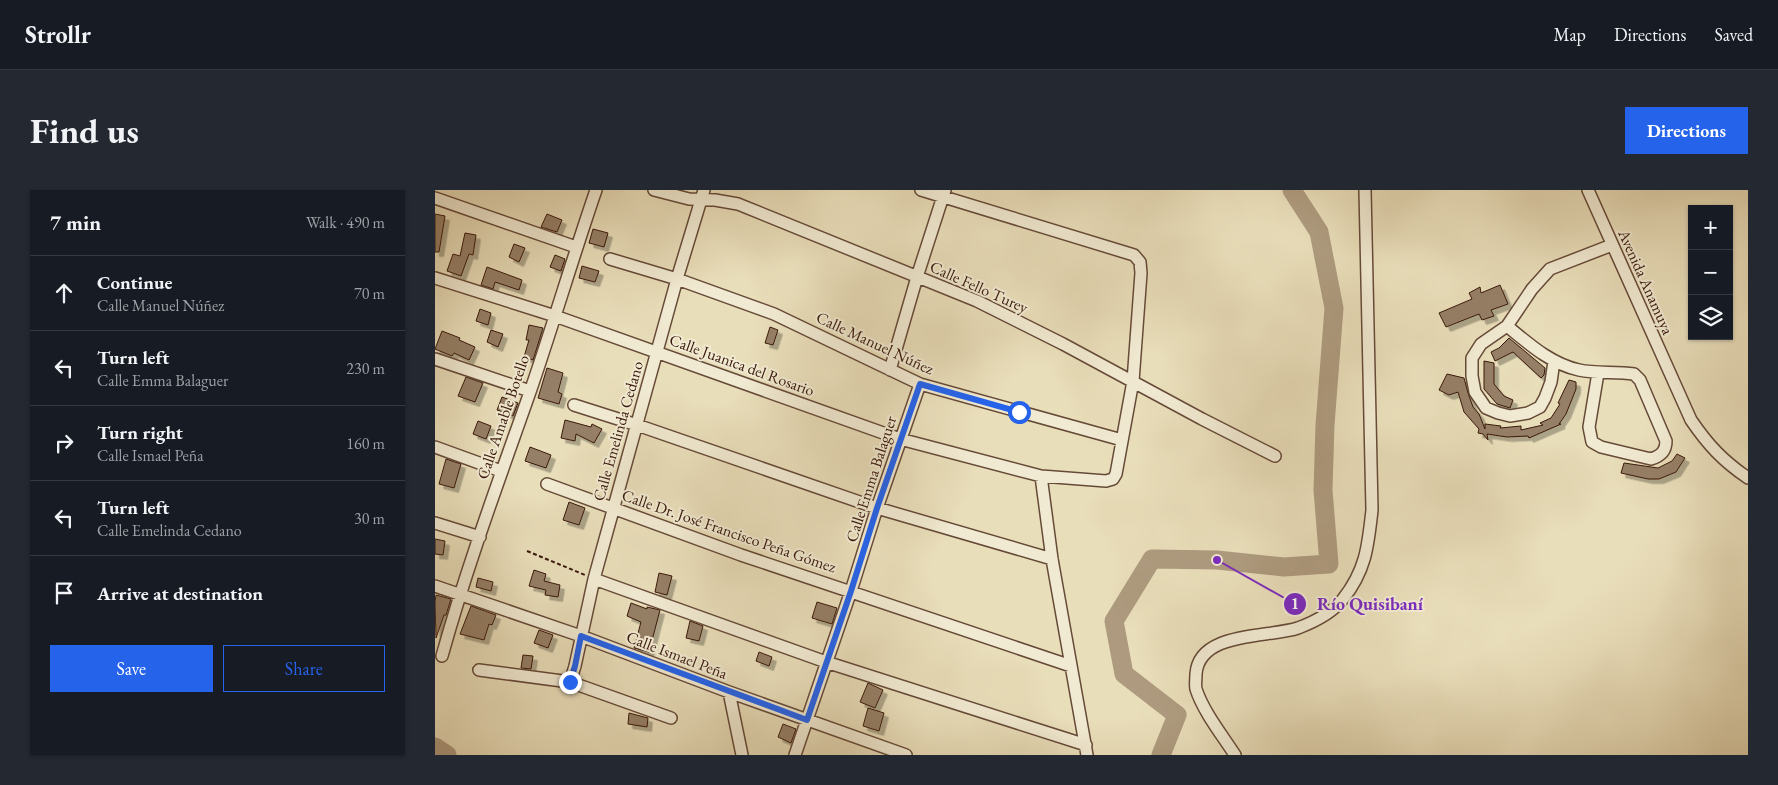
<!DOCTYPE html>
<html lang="en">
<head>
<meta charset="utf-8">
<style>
	:root { --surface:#171b24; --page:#242831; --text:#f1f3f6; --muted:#9ea1a6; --line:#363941; --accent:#2563eb }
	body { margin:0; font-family:"EB Garamond",serif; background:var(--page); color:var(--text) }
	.controls { position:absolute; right:15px; top:15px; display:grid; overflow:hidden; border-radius:0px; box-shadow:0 1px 4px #0004 }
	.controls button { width:45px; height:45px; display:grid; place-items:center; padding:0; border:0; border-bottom:1px solid var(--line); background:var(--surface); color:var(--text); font:25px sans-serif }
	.stop { position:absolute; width:15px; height:15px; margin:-11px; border:4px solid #2563eb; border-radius:50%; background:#fff }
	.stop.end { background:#2563eb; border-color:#fff; box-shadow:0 1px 5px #0008 }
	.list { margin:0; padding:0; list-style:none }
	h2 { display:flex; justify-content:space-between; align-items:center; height:65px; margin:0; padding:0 20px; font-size:21px }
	h2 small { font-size:16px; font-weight:400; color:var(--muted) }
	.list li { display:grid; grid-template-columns:32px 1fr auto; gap:15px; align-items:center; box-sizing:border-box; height:75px; padding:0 20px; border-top:1px solid var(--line) }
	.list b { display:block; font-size:19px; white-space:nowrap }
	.list p { margin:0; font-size:16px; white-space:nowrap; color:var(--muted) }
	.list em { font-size:16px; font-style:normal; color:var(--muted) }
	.actions { display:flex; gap:10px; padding:15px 20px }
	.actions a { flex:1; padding:11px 0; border:1px solid var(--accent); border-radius:0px; text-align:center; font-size:18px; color:var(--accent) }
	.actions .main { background:var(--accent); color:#fff }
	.icon { flex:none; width:28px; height:28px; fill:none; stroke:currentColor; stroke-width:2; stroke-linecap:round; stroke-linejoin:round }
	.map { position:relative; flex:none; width:1313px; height:565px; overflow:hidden; border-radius:0px }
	header { display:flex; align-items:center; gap:30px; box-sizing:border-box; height:70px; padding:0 25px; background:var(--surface); border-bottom:1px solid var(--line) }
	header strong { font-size:24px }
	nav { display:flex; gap:28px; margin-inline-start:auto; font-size:18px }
	.intro { display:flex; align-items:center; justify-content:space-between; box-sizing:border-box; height:120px; padding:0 30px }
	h1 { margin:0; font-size:35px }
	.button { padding:12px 22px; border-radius:0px; background:var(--accent); color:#fff; font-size:18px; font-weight:700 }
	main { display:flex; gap:30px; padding:0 30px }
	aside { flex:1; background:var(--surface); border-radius:0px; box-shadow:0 1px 4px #0004 }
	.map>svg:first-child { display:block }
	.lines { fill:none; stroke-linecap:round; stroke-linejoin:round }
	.river { stroke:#ae9b7f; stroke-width:19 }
	.building { fill:#957f66; stroke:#3a190c; filter:url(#shadow) }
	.minor-casing { stroke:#664a38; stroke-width:14 }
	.path { stroke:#3a190c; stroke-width:2; stroke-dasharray:4 2.5; stroke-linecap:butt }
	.minor { stroke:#f1ead2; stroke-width:11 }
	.route { stroke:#2563eb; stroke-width:6 }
	.labels { text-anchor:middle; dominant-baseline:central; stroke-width:4; stroke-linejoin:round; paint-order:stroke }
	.street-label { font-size:16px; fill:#3a190c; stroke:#f1ead2 }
	.leader { fill:none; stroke:#7b2cbf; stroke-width:2 }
	.callout-dot { fill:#7b2cbf; stroke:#f1ead2; stroke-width:2 }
	.mark-label { font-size:15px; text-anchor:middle; font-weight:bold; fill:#fff }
	.callout-label { font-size:18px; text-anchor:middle; font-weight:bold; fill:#7b2cbf; stroke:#f1ead2; stroke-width:4; stroke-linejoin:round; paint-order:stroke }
</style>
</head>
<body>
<header>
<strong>Strollr</strong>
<nav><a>Map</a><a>Directions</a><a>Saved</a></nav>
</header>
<div class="intro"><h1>Find us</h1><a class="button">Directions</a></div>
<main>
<aside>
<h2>7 min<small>Walk · 490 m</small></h2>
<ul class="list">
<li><svg class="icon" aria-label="ahead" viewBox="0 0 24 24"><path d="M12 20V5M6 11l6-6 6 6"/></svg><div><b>Continue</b><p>Calle Manuel Núñez</p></div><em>70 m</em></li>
<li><svg class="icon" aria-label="left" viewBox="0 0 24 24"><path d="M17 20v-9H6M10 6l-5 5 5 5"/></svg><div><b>Turn left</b><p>Calle Emma Balaguer</p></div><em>230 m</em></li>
<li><svg class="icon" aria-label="right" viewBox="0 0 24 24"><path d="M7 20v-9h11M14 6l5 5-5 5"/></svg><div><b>Turn right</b><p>Calle Ismael Peña</p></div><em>160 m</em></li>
<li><svg class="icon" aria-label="left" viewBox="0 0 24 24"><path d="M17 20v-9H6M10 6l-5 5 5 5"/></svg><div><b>Turn left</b><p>Calle Emelinda Cedano</p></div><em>30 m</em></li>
<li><svg class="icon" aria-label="arrive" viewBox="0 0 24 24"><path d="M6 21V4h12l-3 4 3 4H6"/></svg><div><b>Arrive at destination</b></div></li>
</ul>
<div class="actions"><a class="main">Save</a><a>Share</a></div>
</aside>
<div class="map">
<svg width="1313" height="565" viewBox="0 0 1313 565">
	<defs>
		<filter id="shadow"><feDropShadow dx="4.5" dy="4.5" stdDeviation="0" flood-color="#0004"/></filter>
	</defs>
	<rect width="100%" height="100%" fill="#e9deba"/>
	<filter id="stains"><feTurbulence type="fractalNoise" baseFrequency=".004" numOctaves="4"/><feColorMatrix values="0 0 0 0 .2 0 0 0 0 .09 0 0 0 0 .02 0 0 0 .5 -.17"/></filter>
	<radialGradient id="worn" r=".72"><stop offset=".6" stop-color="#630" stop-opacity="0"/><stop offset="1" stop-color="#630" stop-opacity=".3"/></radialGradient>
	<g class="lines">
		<path class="river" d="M0,557l12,8
			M726,565l16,-40 -53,-41 -10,-53 38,-62 65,1 67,7 45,-3 -6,-74 2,-65 9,-117 -15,-76 -27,-42"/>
	</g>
	<path class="building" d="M0,24l10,2 -6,36h-4z
		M112,24l15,6 -5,12 -16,-5z
		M158,39l15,4 -4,14 -15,-4z
		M30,43l11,2 -3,20 -4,-1 -8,22 -14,-5 6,-17 7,2z
		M79,54l11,4 -6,14 -10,-5z
		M120,65l10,4 -4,12 -11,-4z
		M147,76l17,5 -4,11 -16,-4z
		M52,77l35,13 -3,10 -24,-8 -2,7 -12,-4z
		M1065,95l8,19 -17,6 3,6 -12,4 -3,-6 -33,13 -7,-14 33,-14 -3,-6 11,-6 1,6z
		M45,119l11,4 -3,12 -12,-4z
		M94,135l14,3 -10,32 -9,-3 5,-17h-3z
		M335,137l8,3 -5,15 -8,-2z
		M56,140l12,4 -5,13 -11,-5z
		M7,141l18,7 -1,2 16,7 -6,13 -15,-7 -2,3 -17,-7z
		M1074,148l36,30 -1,7 -3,3 -28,-26 -18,9 -4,-9 8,-4z
		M1049,171l10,2v21l10,12 9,4 -3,8 -13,-4 -13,-15z
		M112,178l16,5 -5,19 4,2 -3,10 -21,-6z
		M1012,184l17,4 4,15 5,14 6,7 6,15v-5l16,2 -1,2 21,-2v4l22,-5 -3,-2 11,-5 9,-14 -2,-1 11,-23 7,2v7l-10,25 -7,10h2l-32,14 -1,-2 -21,1 -20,-3 1,6 -5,-6 -5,-1 1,-4 -15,-17 -6,-20 -9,3 -10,-5z
		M31,187l17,6 -8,19 -17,-6z
		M67,207l16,6 -5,13 -16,-6z
		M130,230l26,7 1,-3 10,5 -8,14 -18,-9 -1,7 -14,-3z
		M43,231l13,5 -5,13 -13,-5z
		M95,257l21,8 -5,13 -21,-7z
		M1242,264l8,4 -9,14 -17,7h-11l-27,-6 3,-10 34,5 14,-7z
		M11,269l15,5 -7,24 -15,-4z
		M134,312l16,6 -6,17 -16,-5z
		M0,349l10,2 -2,14 -8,-1z
		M99,380l12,4 -2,7 16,4 -2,12 -13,-2 1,-5 -17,-4z
		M224,383l13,3 -5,19 -12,-3z
		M43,388l15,4 -2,9 -15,-4z
		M1,405l15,4 -5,16h-2l-8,23 -1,-36z
		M382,412l20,6 -5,16 -20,-6z
		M196,413l16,6v-2l13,3 -11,42 -15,-4 7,-26 -14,-6z
		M36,416l25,9 -4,10 -3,-1 -5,16 -24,-6z
		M255,431l13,5 -4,15 -13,-3z
		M104,440l14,5 -5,13 -14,-5z
		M324,462l13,5 -3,9 -13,-5z
		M88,465l10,1 -2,13 -10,-1z
		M433,493l15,7 -8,18 -15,-6z
		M433,518l16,5 -5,18 -16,-5z
		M194,523l19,5 -1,9 -19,-3z
		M348,534l13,5 -5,14 -13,-6z"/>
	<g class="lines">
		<defs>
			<path id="minor" d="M219,0l35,9 26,1 23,4 239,97 86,43 139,75 73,37
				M1153,0l103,230c17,25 32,41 57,58
				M0,8l141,49
				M175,69l67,20 97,35 146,70 202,56
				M0,88l120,38 345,123 141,37 65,5 7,-2 3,-5 17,-93 8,-108 -1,-11 -6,-7 -213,-65
				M1072,136c22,18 44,38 72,44 18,4 37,1 55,4l6,6 26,61c0,10 -5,15 -15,18l-50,-12 -9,-5 -3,-15 9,-54
				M0,169l95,32
				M1119,171l-3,21 -6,16 -5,9 -12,6 -18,3 -12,-3 -12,-5 -11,-16 -3,-16v-18l9,-14 26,-18 25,-37 18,-20 62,-24
				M455,180l27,-93 28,-87
				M139,215l63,20 240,83 175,51
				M0,257l66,24
				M606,286l11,83 35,196
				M112,294l194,71 330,111
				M0,333l45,14
				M159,389l232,83 260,83
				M0,396l146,50 148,56 177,63
				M7,466c25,-90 57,-176 88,-264 23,-67 43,-135 66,-202
				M44,480l91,12 101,36
				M135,492l5,-16 19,-87 83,-300 27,-89
				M294,502l13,63
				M360,565l56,-164 26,-83 43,-124
				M800,565c-13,-20 -32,-44 -39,-66 -1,-4 0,-10 0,-15 3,-43 72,-36 102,-46 16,-6 35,-16 45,-29 23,-29 25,-53 29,-89l-7,-320"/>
		</defs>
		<use href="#minor" class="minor-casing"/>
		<path class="path" d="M92,361l58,24"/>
		<use href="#minor" class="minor"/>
	</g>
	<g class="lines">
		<path class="route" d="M135,492l5,-16 6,-30 226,84 44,-129 26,-83 43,-124 99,28"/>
	</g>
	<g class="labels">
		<g class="street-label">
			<text transform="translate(1211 92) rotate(66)">Avenida Anamuya</text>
			<text transform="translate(544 97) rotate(24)">Calle Fello Turey</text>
			<text transform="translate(440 153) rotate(25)">Calle Manuel Núñez</text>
			<text transform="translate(307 175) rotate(20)">Calle Juanica del Rosario</text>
			<text transform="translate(68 227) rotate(-71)">Calle Amable Botello</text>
			<text transform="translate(183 241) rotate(-74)">Calle Emelinda Cedano</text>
			<text transform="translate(436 289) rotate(-72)">Calle Emma Balaguer</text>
			<text transform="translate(294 341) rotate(19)">Calle Dr. José Francisco Peña Gómez</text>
			<text transform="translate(242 465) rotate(21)">Calle Ismael Peña</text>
		</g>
	</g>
	<path class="leader" d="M782 370L860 414"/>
	<g class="callout-dot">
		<circle cx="782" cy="370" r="5"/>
		<circle cx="860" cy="414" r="12"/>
	</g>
	<g class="mark-label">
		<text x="860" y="419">1</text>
	</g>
	<g class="callout-label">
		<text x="935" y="420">Río Quisibaní</text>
	</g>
	<rect width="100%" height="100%" filter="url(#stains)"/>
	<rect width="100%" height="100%" fill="url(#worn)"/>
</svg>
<div class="controls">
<button>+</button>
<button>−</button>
<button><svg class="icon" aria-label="layers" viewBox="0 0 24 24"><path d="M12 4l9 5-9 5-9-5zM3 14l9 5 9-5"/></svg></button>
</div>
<div class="stop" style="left:584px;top:222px"></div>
<div class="stop end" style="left:135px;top:492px"></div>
</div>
</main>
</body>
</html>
